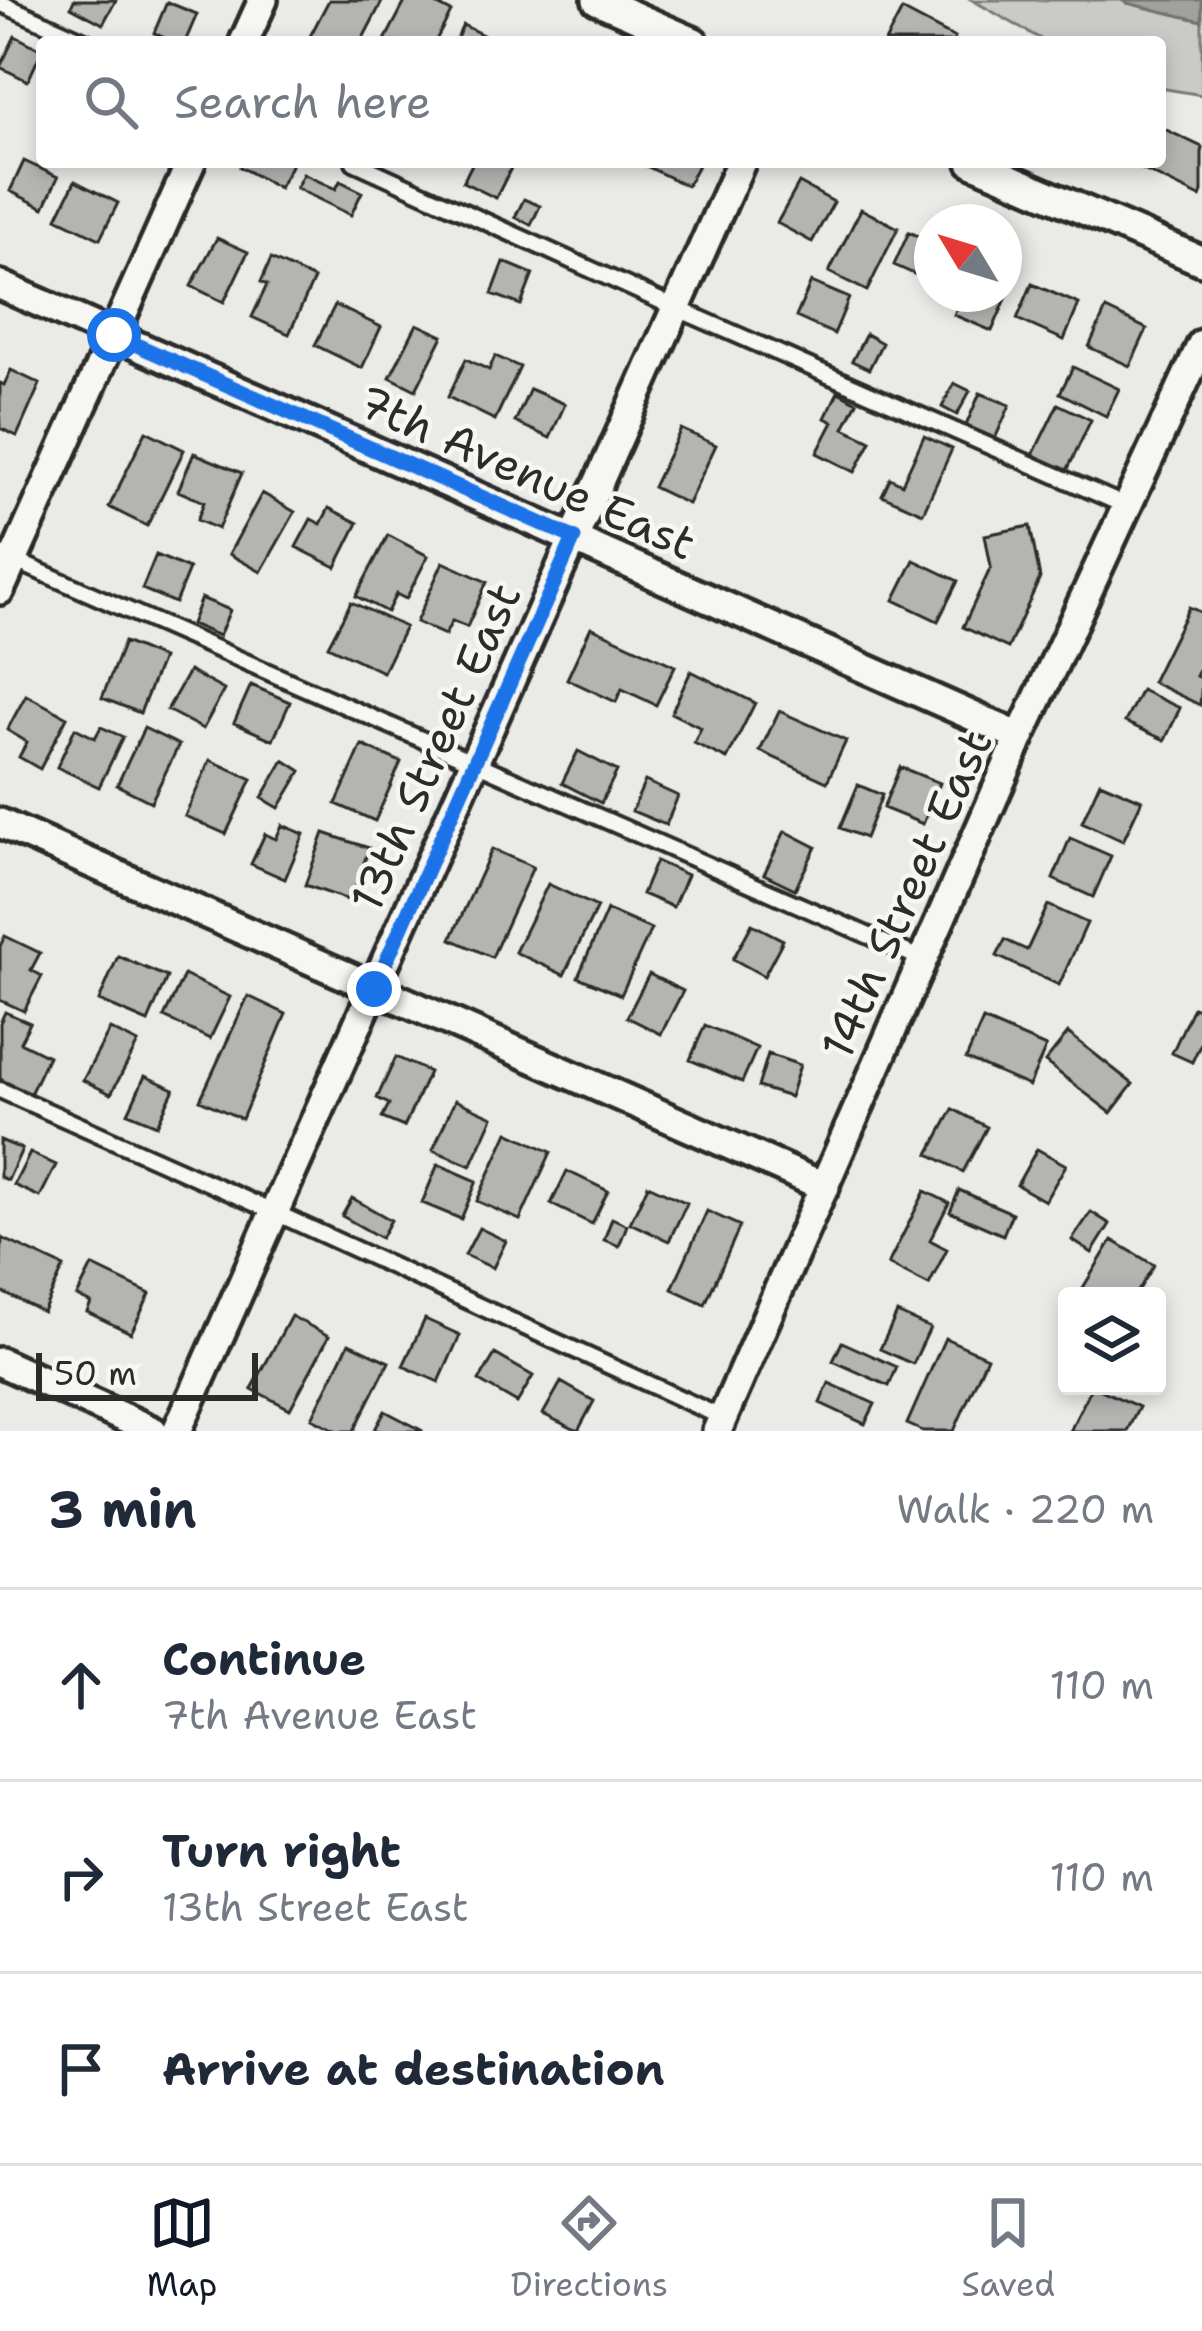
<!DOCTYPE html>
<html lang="en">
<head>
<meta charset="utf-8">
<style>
	:root { --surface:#fff; --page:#f2f2f3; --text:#1f2937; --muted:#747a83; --line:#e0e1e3; --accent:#111827 }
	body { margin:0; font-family:"Shantell Sans",sans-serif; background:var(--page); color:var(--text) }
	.controls { position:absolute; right:36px; bottom:36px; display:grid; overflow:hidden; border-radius:12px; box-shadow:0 6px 18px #0003 }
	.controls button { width:108px; height:108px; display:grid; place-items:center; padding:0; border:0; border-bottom:3px solid var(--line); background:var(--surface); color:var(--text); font:60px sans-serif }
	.compass { position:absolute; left:914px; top:204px; width:108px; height:108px; border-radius:50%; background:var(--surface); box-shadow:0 6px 18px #0003; rotate:308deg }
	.scale { position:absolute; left:36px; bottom:30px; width:222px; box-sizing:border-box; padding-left:12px; border:6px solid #2b2b2b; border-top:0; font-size:33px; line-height:42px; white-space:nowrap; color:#2b2b2b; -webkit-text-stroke:9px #f6f6f2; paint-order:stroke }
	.stop { position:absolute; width:36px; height:36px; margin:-27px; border:9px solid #1a73e8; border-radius:50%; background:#fff }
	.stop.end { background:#1a73e8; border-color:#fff; box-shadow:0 3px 12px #0008 }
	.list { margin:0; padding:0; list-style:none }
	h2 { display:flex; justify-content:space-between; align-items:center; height:156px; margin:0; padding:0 48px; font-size:51px }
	h2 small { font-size:39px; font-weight:400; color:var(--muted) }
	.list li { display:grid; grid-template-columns:78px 1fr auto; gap:36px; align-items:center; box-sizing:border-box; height:192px; padding:0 48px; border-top:3px solid var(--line) }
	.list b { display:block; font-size:45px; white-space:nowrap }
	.list p { margin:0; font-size:39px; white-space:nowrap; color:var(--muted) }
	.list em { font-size:39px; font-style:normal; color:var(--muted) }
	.icon { flex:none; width:66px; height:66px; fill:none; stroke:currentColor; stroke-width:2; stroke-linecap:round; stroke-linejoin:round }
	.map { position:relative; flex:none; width:1202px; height:1431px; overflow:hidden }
	.search { position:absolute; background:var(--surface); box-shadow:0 6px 18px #0003; left:36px; right:36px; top:36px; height:132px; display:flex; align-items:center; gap:30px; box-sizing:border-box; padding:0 42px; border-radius:12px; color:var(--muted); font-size:45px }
	.sheet { height:732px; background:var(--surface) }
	nav { display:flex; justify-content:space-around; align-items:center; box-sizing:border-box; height:168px; border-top:3px solid var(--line); background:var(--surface); font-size:33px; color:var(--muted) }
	nav a { display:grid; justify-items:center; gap:6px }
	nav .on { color:var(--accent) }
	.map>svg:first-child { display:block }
	.green { fill:#cacac7; stroke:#7a7a79; stroke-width:3 }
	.water { fill:#a1a19e; stroke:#727270; stroke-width:3 }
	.building { fill:#b4b4b1; stroke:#2b2b2b; stroke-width:3 }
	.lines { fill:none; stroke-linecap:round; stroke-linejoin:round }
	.service-casing { stroke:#2b2b2b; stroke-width:22 }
	.minor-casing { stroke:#2b2b2b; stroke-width:36 }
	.service { stroke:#f6f6f2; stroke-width:14 }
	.minor { stroke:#f6f6f2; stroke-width:27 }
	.route { stroke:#1a73e8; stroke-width:15 }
	.labels { text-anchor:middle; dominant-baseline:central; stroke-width:9; stroke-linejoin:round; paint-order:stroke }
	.street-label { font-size:45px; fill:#2b2b2b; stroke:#f6f6f2 }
</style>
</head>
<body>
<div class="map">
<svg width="1202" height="1431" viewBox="0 0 1202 1431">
	<rect width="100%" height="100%" fill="#eaeae6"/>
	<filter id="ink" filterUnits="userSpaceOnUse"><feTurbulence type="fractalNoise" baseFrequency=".00833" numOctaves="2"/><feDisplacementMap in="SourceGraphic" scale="24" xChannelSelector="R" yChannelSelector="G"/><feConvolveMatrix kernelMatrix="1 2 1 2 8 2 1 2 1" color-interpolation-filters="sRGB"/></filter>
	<g filter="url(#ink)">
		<path class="green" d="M972,0h230v95l-42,-7v-46h-114z"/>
		<path class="water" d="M1121,0h81v21l-75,-18z"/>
		<path class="building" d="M74,0h42l-13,24 -32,-17z
			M329,0h54l-22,42h-54z
			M406,0h22l23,12 -16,30h-51z
			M167,2l30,12 -12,28h-11l-20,-9z
			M902,10l53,28 -2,4h-68z
			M463,25l34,17h-42z
			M15,36l27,14 -14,31 -28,-14z
			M1160,127l42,20v45l-2,5 -73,-35h33z
			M24,161l34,16 -14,31 -34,-17z
			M242,162h51l-14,26 -39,-21z
			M473,162h41l-18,36 -33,-16z
			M638,162h53l7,3 -11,21z
			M303,174l33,15 4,-8 22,11 -11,23 -55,-27z
			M75,181l43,22 -18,36 -43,-21z
			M799,183l35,19 -22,40 -35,-19z
			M524,199l16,7 -9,19 -16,-8z
			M861,209l37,19 -31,63 -38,-19z
			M909,232l23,10v40l-38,-17z
			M217,238l31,14 -24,50 -33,-16z
			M271,259l43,20 -25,55 -37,-17 15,-32 -6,-3z
			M504,262l29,12 -12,31 -29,-11z
			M1004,274l11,4 -23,53 -38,-16 9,-21h41z
			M811,282l38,16 -15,36 -38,-17z
			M1032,284l47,20 -15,36 -47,-21z
			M335,305l46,22 -19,41 -47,-23z
			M1106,309l41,20 -17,37 -41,-19z
			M417,324l26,12 -27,54 -26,-13z
			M866,334l16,9 -13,26 -17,-8z
			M495,356l25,11 -25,53 -47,-23 18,-38 23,11z
			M1073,367l46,22 -13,27 -46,-23z
			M11,370l29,14 -23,52 -17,-8v-45l4,2z
			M954,383l16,8 -13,24 -15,-8z
			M530,389l35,15 -15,34 -35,-16z
			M838,392l19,10 -13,26 27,13 -16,31 -38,-19 16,-31 -8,-4z
			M980,393l30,12 -17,38 -29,-13z
			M1058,404l33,16 -24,51 -34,-16z
			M681,429l35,16 -28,59 -35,-17z
			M146,431l38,19 -37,76 -38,-19z
			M924,436l28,13 -29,64 -41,-18 8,-17 12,6z
			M194,453l48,20 -24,56 -21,-9 7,-18 -26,-11z
			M262,493l33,19 -34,60 -32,-18z
			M329,508l29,15 -22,44 -40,-20 15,-28 10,5z
			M1030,526l10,52 -32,70 -45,-21 28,-60 -6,-32z
			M388,535l40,21 -22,43 -10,-5 -9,18 -31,-16z
			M156,555l33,14 -14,34 -33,-14z
			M914,560l44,21 -20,40 -44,-21z
			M443,562l44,20 -20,45 -15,-6 -7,14 -29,-13z
			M201,598l29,12 -11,26 -28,-12z
			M351,602l54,25 -22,45 -55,-26z
			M1189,607l13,6v51l-6,12 6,3 -2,26 -48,-23z
			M591,627l84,39 -19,39 -34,-16 -6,13 -49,-23z
			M124,642l38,16 -22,55 -38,-15z
			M189,671l35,19 -21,39 -36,-19z
			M691,671l64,32 -28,56 -33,-16 7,-15 -30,-15z
			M251,685l39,17 -17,38 -39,-17z
			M1141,690l39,18 -15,32 -40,-18z
			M26,695l41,22 -27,52 -21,-12 8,-15 -20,-12z
			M779,711l67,30 -19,41 -67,-31z
			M101,727l22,10 -24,50 -42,-20 18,-39 20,10z
			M144,728l35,17 -28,57 -34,-17z
			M362,745l39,17 -26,59 -39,-17z
			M578,751l39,20 -16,32 -39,-20z
			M210,760l42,19 -26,55 -41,-18z
			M284,760l17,11 -22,37 -17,-10z
			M900,767l40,16 -17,41 -40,-16z
			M645,781l33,15 -12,29 -34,-14z
			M1100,782l42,18 -19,41 -41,-19z
			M858,785l24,10 -17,43 -25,-10z
			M282,825l22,9 -19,45 -34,-15 14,-30 11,5z
			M785,831l31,16 -21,42 -31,-15z
			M324,833l45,15 -18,53 -46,-16z
			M1070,838l41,18 -18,41 -40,-18z
			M492,849l41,18 -41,90 -41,-18z
			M656,861l31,14 -14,32 -31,-13z
			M548,884l49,23 -33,68 -49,-23z
			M1048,905l39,18 -28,62 -62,-29 8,-16 22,10z
			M607,910l44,19 -30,66 -43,-18z
			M752,924l31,16 -19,36 -31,-17z
			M5,936l35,17 -9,17 11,6 -18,35 -24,-11v-54z
			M118,956l49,21 -19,45 -49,-21z
			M649,974l34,17 -22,43 -34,-17z
			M184,975l46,22 -20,42 -46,-22z
			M248,996l38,18 -44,105 -42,-19z
			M1193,1007l9,4v30l-10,21 -20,-9z
			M5,1012l25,11 -10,19 28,14 -18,38 -30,-15v-56z
			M983,1020l63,27 -17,39 -63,-27z
			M705,1025l52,23 -15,34 -52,-22z
			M110,1029l28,14 -27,51 -28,-14z
			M1068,1033l65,51 -22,29 -66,-51z
			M768,1054l32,11 -10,32 -32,-10z
			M396,1057l33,15 -25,55 -22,-9 7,-14 -12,-6z
			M145,1076l29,13 -17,36 -29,-12z
			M455,1100l38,17 -22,49 -38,-16z
			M953,1109l34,18 -24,45 -34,-18z
			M508,1132l43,20 -31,68 -43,-19z
			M0,1140l22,9 -14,31 -8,-3z
			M1037,1149l29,16 -21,36 -28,-16z
			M30,1153l26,12 -16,32 -26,-12z
			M438,1164l39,17 -16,38 -39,-16z
			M567,1171l41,20 -16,33 -41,-20z
			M648,1185l39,18 -18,38 -39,-18z
			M959,1190l53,23 -9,22 -53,-23z
			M925,1191l24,12 -19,37 17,9 -18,36 -41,-21z
			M352,1198l39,22 -10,18 -39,-22z
			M707,1211l33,15 -35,78 -33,-15z
			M1091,1212l19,12 -18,29 -20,-13z
			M612,1218l15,7 -8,21 -15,-6z
			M479,1228l27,13 -13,27 -28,-13z
			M2,1238l62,29 -21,45 -43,-21z
			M1112,1240l42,25 -19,31h-46l-8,-5z
			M92,1266l58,28 -19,39 -44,-21 4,-9 -14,-7z
			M897,1313l33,15 -17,36 -33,-15z
			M291,1316l38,20 -39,73 -38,-20z
			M425,1319l35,16 -21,47 -36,-16z
			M945,1338l42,19 -33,74h-31l-16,-7z
			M842,1342l55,25 -8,19 -56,-25z
			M349,1343l40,19 -35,69h-16l-26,-13z
			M495,1354l38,22 -16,27 -38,-22z
			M561,1382l33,19 -16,30 -35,-17z
			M829,1383l46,21 -10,20 -45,-21z
			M1092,1386l47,21 -12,24h-57z
			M385,1411l38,20h-49z"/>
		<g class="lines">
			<defs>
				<path id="service" d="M0,3l87,39
					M354,162l322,146 452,199
					M0,554l924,406
					M0,1090l274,122 449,206"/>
				<path id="minor" d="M597,0l97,42
					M244,42l19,-42
					M972,162l230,99
					M0,285l1020,452
					M0,590l191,-428
					M0,823l825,364
					M0,1362l153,69
					M177,1431l564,-1269
					M717,1431l303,-694 182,-393"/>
			</defs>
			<use href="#service" class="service-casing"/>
			<use href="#minor" class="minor-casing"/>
			<use href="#service" class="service"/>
			<use href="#minor" class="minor"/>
		</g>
	</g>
	<g class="lines" filter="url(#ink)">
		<path class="route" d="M114,335l460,203 -200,451"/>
	</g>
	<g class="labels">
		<g class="street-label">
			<text transform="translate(527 472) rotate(24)">7th Avenue East</text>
			<text transform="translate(435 747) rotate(-66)">13th Street East</text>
			<text transform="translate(906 894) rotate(-66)">14th Street East</text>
		</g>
	</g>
</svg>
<div class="controls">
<button><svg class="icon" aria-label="layers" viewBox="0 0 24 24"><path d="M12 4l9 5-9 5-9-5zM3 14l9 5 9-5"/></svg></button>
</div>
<svg class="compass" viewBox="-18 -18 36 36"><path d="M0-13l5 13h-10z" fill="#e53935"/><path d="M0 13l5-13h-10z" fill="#747a83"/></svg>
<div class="scale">50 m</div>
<div class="stop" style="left:114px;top:335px"></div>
<div class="stop end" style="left:374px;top:989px"></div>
<div class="search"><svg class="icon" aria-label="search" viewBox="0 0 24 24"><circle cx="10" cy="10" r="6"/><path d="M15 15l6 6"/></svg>Search here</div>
</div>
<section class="sheet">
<h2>3 min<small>Walk · 220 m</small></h2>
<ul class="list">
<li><svg class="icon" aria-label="ahead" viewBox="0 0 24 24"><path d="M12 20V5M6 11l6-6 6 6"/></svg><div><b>Continue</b><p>7th Avenue East</p></div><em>110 m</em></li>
<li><svg class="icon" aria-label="right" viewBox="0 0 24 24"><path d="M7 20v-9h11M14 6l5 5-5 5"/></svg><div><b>Turn right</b><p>13th Street East</p></div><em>110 m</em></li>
<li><svg class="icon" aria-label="arrive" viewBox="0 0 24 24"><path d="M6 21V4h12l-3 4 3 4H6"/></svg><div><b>Arrive at destination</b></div></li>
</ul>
</section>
<nav>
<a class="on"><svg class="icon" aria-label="map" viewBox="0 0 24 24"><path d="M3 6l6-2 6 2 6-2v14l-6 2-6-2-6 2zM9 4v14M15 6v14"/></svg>Map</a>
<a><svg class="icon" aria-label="directions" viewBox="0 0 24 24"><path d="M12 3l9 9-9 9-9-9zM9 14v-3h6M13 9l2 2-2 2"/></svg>Directions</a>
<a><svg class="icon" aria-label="saved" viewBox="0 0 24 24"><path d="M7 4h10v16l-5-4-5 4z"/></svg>Saved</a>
</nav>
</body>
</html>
